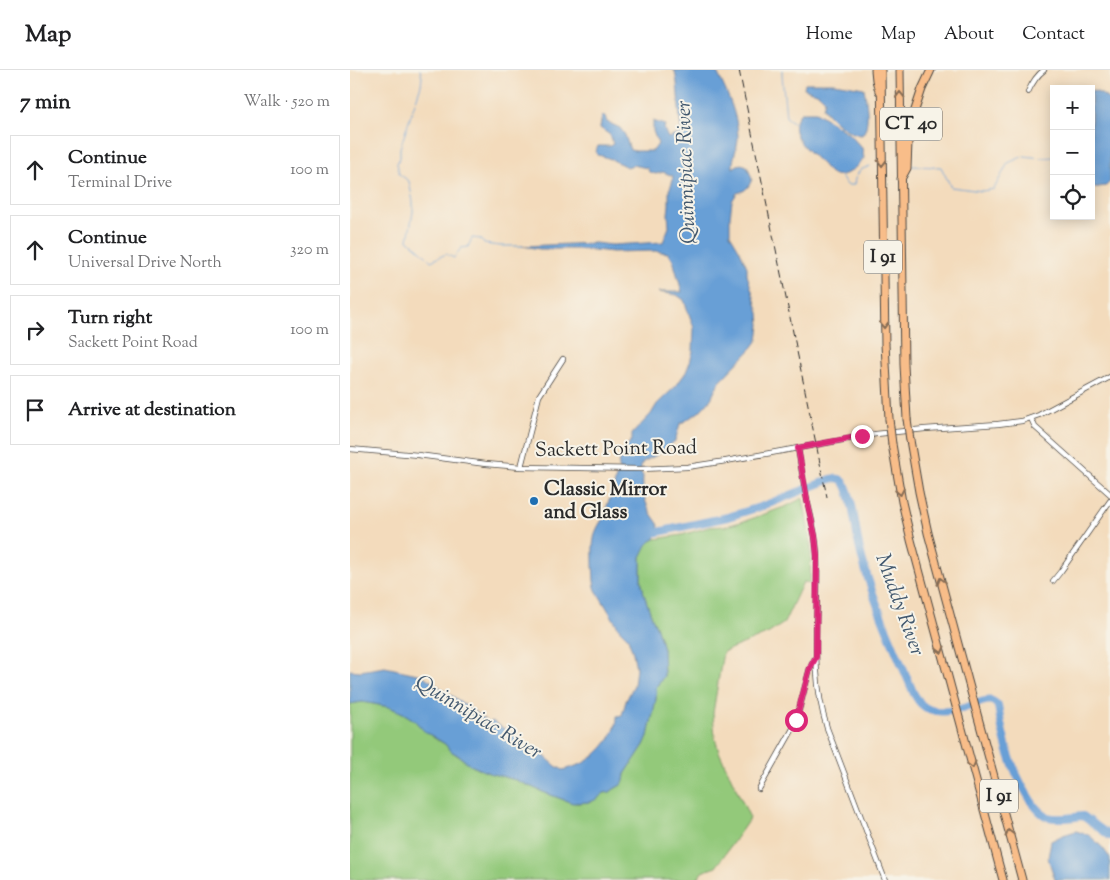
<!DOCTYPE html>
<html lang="en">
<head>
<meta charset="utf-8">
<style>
	:root { --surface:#fff; --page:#f6f6f6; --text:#202124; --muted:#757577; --line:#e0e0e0 }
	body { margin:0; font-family:"Sorts Mill Goudy",serif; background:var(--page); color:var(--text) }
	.controls { position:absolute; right:15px; top:15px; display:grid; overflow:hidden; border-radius:0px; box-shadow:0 2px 12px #0003 }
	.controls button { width:45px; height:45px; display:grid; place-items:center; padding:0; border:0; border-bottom:1px solid var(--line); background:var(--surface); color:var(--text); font:25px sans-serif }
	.stop { position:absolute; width:15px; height:15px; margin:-11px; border:4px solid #db2777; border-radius:50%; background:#fff }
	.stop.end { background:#db2777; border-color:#fff; box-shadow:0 1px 5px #0008 }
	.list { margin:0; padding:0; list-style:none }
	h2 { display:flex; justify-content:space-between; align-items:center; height:65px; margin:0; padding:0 20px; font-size:21px }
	h2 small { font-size:16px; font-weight:400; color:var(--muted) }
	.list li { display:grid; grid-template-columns:32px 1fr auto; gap:15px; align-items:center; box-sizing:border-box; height:70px; margin:0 10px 10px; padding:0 10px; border:1px solid var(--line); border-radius:0px }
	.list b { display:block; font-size:19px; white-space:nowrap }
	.list p { margin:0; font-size:16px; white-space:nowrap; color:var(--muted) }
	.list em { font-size:16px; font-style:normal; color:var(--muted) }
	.icon { flex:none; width:28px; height:28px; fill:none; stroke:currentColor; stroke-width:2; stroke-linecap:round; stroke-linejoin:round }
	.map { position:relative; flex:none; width:760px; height:810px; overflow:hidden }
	header { display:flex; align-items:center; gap:30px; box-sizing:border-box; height:70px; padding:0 25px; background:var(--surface); border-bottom:1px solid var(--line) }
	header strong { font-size:24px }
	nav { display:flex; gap:28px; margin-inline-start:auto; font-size:18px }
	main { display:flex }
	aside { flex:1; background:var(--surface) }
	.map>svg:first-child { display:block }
	.park { fill:#93c97a; stroke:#5f7a52 }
	.water { fill:#679fd6; stroke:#496580 }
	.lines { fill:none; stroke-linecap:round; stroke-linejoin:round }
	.stream { stroke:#679fd6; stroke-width:1 }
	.river { stroke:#679fd6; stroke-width:8 }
	.minor-casing { stroke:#494541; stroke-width:6 }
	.highway-casing { stroke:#494541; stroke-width:9 }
	.minor { stroke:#fff; stroke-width:4.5 }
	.highway { stroke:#f8bd89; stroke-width:7 }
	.rail { stroke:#2b2b2b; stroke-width:1; stroke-dasharray:8 4; stroke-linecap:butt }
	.highway-bridge-casing { stroke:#494541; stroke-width:9; stroke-linecap:butt }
	.highway-bridge { stroke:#f8bd89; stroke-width:7 }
	.oneway { stroke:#876d55 }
	.route { stroke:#db2777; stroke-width:6 }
	.poi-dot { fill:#1f6fb2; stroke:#f7f3e8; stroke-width:2 }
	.labels { text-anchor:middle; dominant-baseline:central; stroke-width:4; stroke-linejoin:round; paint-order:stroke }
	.shield { fill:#f7f3e8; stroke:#686764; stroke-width:1 }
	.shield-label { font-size:19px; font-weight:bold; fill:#2b2b2b }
	.street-label { font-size:20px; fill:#2b2b2b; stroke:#f7f3e8 }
	.poi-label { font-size:20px; font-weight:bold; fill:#2b2b2b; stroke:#f7f3e8; text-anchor:start }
	.water-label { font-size:21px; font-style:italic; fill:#43596f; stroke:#f7f3e8 }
</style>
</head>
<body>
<header>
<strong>Map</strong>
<nav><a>Home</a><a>Map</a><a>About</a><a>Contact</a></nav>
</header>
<main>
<aside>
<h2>7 min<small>Walk · 520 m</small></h2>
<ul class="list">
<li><svg class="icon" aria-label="ahead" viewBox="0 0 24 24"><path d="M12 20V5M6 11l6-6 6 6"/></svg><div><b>Continue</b><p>Terminal Drive</p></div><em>100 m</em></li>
<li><svg class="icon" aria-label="ahead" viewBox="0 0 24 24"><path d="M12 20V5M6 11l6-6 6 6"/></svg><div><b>Continue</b><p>Universal Drive North</p></div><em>320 m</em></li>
<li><svg class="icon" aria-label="right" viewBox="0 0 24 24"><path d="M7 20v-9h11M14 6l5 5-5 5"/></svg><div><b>Turn right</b><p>Sackett Point Road</p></div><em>100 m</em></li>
<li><svg class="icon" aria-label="arrive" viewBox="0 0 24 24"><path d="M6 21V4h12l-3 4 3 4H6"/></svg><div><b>Arrive at destination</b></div></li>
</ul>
</aside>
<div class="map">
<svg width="760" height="810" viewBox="0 0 760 810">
	<rect width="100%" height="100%" fill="#f7f3e8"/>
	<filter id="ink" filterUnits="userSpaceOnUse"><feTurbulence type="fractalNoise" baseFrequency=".02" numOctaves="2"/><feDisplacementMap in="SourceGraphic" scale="10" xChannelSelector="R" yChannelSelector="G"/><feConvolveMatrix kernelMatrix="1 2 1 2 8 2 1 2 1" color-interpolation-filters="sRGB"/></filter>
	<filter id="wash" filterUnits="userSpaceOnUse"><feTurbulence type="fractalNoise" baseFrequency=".0096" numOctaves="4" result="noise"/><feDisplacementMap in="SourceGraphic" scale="20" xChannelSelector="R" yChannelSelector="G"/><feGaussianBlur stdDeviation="1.12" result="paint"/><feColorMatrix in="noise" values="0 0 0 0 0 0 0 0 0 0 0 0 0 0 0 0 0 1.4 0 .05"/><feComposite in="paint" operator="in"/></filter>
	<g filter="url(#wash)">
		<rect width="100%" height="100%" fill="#f3dbbc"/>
		<path class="park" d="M453,428l8,49 -1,36 -7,-1 -19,41 -15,10 -46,19 -10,61 2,25 4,14 31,66 -34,49 -14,5 -5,8h-347v-176l12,-2 12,2 15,3 14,6 11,7 20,18 11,6 6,7 23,16 15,6 27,7 27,12 24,9 10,2 14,-1 13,-9 6,-1 4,-3 7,-4 3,-4 1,-7 19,-29 4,-9 8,-37v-12l8,-11 -1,-27 -3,-11 -4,-12 -4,-8 -8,-24 -3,-14v-23l4,-10 6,-6 4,-2 27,-4 27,-8 17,-1 22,-6 39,-14z"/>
		<path class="water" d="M322,0h44c10,20 22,45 22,67 0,11 -6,21 -5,31 6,-4 7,-5 14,-2l5,13c-3,8 -6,12 -15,14l-5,8 -2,16v17l9,15 8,18v8l12,38 1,12 -2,15 -6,8 -33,34 -8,17 -12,13 -19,12 -5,17 -18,14 -14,7 -2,3v8l2,3c-1,12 1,25 7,35 2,5 6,9 9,14l-4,14 -4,2 -4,4 -6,12v23l3,14 8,24 4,8 4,12 3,11 1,27 -8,11v12l-8,37 -4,9 -19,29 -1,7 -3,4 -7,4 -4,3 -6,1 -7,6 -7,3 -17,1 -6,-2 -24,-9 -27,-12 -27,-7 -19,-8 -11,-9 -8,-5 -6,-7 -21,-13 -10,-11 -11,-7 -14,-6 -15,-3 -12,-2 -12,2v-34l10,1 25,-4 37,8 46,32 21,16 3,-2 22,14 12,12 16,7 14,12 7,4c5,-2 11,-3 16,-5 17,-7 39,-30 38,-49l5,-1 4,-14 8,-16 2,-17 -3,-15 -5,-15 -8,-8 -24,-40c-3,-8 -2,-16 -3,-24 0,-16 -2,-31 9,-46l12,-34 2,-9 3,-4v-8l-1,-2 7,-8 3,-11 4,-4v-6l19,-20 6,-10 19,-18 10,-14 4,-10 3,-11 1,-23 -10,-28 -7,-5 -19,-3h24l-9,-32 -5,-7 -13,-2 -42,1 -29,-3h-44l-18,-3 73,-3 17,2 51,-3 6,-15 -1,-13 1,-9v-15l3,-7 1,-7 -10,-4 -7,2 -7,-2 -2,-4 -14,-3 -6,2c-11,-5 -18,-10 -30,-12l-1,-4 2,-5h13l2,-2 -3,-9 -10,-7 2,-12h3l2,6 13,6 5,7 5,15 6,1h17l5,-7 -5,-13v-10l12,4 -1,4 4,9 13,-5 -4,-50 -2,-12z
			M455,13h29l30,5c2,12 7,37 -2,47 -15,-1 -30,-16 -39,-27l2,-8 -6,-6 -15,-6z
			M741,21c7,0 14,5 19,10v81l-4,4 -15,2z
			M451,42h15l32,21 14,15 2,10c-6,8 -20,22 -32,16 -4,-2 -8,-8 -11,-11 -10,-9 -30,-25 -26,-40 1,-4 4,-8 6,-11z
			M726,761l13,4 14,13 7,10v22h-55l-7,-22 3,-17 12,-6z"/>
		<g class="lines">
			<path class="stream" d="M70,0l2,7 -1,8 -21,63v10l-3,5 2,11 10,7 4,21v10l-5,28 14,12 9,9 15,-7 8,4 7,-10 7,-1 4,-9 9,1 3,5 16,2h24
				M432,0v5l4,42 10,7
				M562,96l29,1 10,20 31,4 12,-2 14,-26 16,-7 18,2 12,-1
				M488,103l9,12h7l1,-6 5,-9 10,-4"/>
			<path class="river" d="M299,464l79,-17 35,-11 68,-27c3,-1 8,-1 11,1 10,8 14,53 17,66 12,52 35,100 55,148 2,3 4,7 7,10 13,13 37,6 52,1 6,-2 14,-6 19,-4 3,1 4,2 6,5 5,32 12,60 29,88 5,8 11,19 21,23 11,3 24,0 35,-1l27,20"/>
		</g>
	</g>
	<g filter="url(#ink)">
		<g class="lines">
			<defs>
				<path id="minor" d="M678,22c4,-9 8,-16 16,-22
					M681,348l4,9 75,67
					M448,378c3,19 6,38 10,56 4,18 9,35 9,53 2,59 -8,113 10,171l58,152
					M0,379l68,6 68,9 35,3 120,2 46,-2 39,-6 150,-27 49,-5 73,-5 24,-3 17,-6 71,-38
					M171,397l18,-71 24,-37
					M703,511l8,-10 49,-70
					M409,719l36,-64 15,-57 5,-10"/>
				<path id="highway" d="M525,0l1,10 3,11
					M531,0l4,274 4,75
					M550,0l4,295 3,54
					M551,109l6,-11 1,-26 5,-26 9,-27 9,-19
					M560,370l9,52 9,41 94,347
					M542,374l10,58 9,38 92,340"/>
			</defs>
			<use href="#minor" class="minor-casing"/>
			<use href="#highway" class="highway-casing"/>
			<use href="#minor" class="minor"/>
			<use href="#highway" class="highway"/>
			<path class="rail" d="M389,0l88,427"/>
			<defs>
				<path id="highway-bridge" d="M539,349l3,25
					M557,349l3,21"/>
			</defs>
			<use href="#highway-bridge" class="highway-bridge-casing"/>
			<use href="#highway-bridge" class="highway-bridge"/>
		</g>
		<defs><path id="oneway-chevron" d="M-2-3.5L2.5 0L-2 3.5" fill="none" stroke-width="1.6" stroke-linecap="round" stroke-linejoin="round" transform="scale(1.25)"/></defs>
		<g class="oneway">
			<use href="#oneway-chevron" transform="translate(550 25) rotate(-91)"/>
			<use href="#oneway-chevron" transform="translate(532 93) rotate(89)"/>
			<use href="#oneway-chevron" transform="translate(534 255) rotate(89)"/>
			<use href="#oneway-chevron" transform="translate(550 422) rotate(79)"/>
			<use href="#oneway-chevron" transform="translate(591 511) rotate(-105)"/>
			<use href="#oneway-chevron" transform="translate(591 580) rotate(75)"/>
			<use href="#oneway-chevron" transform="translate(622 695) rotate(75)"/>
			<use href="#oneway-chevron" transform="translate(659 763) rotate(-105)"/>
		</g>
	</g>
	<g class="lines" filter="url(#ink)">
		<path class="route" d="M446,650l14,-52 6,-11 1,-101 -2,-20 -7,-31 -10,-57 64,-12"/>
	</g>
	<circle class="poi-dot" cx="184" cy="431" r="5"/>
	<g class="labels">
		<g class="shield">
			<rect x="530" y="37.5" width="62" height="33" rx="4"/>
			<rect x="514" y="170.5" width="38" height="33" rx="4"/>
			<rect x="630" y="709.5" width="38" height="33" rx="4"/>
		</g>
		<g class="shield-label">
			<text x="561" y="54">CT 40</text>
			<text x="533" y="187">I 91</text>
			<text x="649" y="726">I 91</text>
		</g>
		<g class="street-label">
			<text transform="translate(266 380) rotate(-1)">Sackett Point Road</text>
		</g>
		<g class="poi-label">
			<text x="194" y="420">Classic Mirror<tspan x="194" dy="23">and Glass</tspan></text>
		</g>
		<g class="water-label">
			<text transform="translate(337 102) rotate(-92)">Quinnipiac River</text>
			<text transform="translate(549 535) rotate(70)">Muddy River</text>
			<text transform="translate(128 648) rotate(31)">Quinnipiac River</text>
		</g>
	</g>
</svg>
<div class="controls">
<button>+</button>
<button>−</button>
<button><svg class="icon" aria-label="locate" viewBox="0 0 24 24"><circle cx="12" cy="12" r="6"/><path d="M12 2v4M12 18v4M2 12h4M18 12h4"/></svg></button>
</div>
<div class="stop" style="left:446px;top:650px"></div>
<div class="stop end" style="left:512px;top:366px"></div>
</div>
</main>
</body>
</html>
